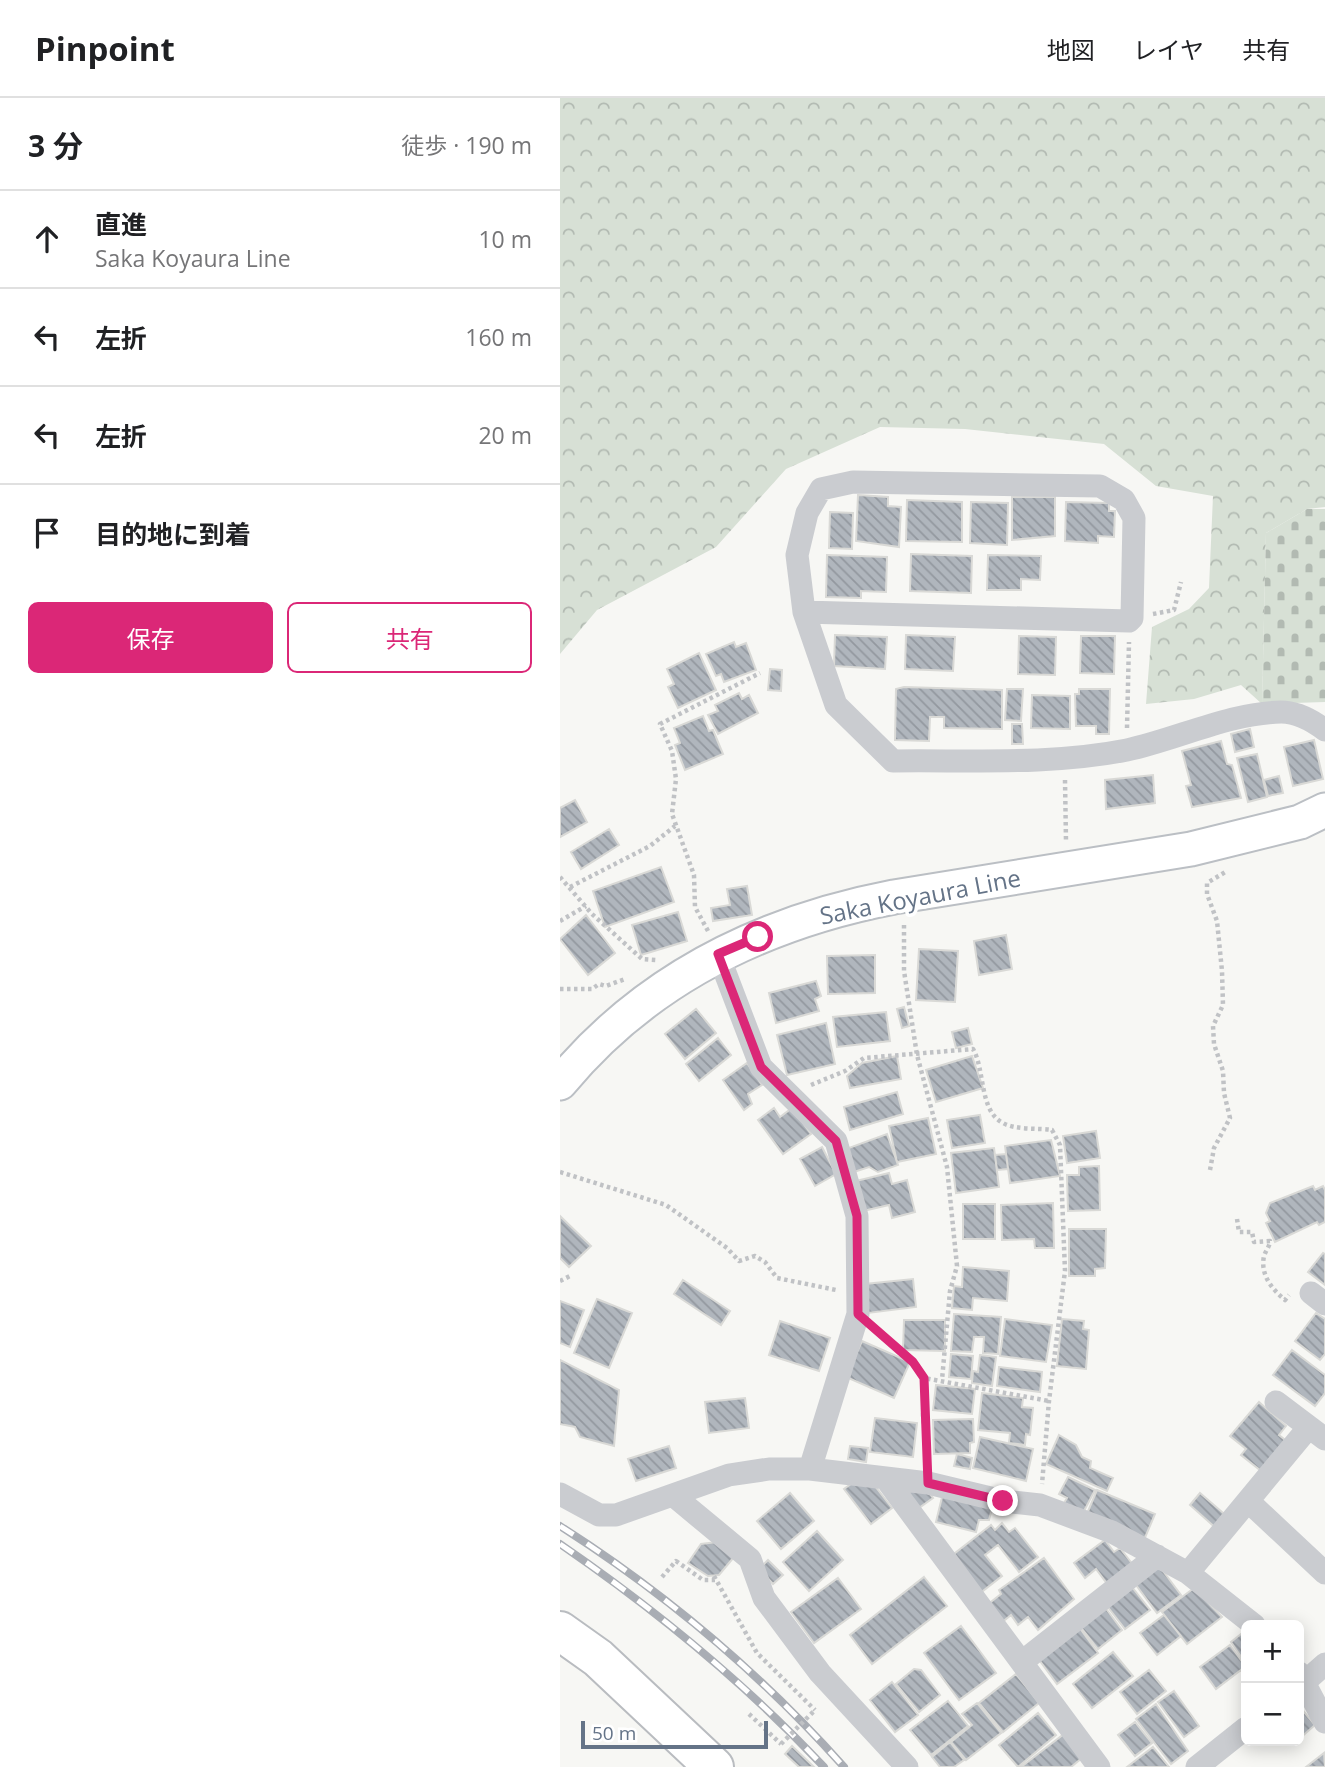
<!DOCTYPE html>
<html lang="ja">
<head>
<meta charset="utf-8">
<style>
	:root { --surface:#fff; --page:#f6f6f6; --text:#202124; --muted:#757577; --line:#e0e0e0; --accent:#db2777 }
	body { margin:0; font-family:"Open Sans","Noto Sans JP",sans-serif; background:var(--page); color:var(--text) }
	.controls { position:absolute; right:21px; bottom:21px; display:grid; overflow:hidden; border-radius:10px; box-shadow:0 4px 18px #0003 }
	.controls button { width:63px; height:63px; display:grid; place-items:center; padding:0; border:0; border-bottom:2px solid var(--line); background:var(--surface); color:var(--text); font:35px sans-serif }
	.scale { position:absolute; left:21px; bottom:18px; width:187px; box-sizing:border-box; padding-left:7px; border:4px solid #647387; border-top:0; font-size:19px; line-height:24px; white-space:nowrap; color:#647387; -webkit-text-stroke:5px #fff; paint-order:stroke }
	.stop { position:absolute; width:21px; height:21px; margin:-16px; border:5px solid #db2777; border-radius:50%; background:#fff }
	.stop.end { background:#db2777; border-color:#fff; box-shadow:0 2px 7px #0008 }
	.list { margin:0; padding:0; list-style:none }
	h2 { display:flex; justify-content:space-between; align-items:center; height:91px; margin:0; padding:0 28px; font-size:30px }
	h2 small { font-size:23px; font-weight:400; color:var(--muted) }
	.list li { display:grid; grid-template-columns:46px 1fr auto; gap:21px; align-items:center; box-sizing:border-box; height:98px; padding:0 28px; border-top:2px solid var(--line) }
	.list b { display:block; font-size:26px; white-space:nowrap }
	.list p { margin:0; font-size:23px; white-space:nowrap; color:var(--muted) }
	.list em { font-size:23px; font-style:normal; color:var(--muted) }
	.actions { display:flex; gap:14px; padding:21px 28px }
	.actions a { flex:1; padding:16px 0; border:2px solid var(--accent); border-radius:10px; text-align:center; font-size:24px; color:var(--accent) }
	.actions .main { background:var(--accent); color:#fff }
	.icon { flex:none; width:38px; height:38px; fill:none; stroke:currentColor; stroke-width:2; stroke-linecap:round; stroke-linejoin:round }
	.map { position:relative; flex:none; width:765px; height:1669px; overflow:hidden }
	header { display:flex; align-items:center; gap:42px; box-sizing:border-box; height:98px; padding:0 35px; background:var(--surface); border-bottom:2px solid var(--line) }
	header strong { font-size:33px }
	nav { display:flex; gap:38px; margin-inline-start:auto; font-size:24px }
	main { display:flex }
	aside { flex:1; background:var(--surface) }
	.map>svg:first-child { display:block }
	.forest { fill:url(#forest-crowns) }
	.cemetery { fill:url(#cemetery-stones) }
	.building { fill:url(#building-back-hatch); stroke:#d9d9d6; stroke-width:2 }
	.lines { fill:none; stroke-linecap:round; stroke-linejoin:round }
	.secondary-casing { stroke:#bbbfc4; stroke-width:37 }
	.highway-casing { stroke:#b9bcc0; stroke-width:42 }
	.path { stroke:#c0c2c5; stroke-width:4.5; stroke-dasharray:3.5 3.5; stroke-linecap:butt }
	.street { stroke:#caccd0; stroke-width:23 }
	.secondary { stroke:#fff; stroke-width:33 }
	.highway { stroke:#fff; stroke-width:38 }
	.rail-casing { stroke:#a9adb4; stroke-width:8 }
	.rail { stroke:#fff; stroke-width:5; stroke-dasharray:16; stroke-linecap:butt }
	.path-bridge { stroke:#c0c2c5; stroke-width:4.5; stroke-dasharray:3.5 3.5; stroke-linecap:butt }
	.route { stroke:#db2777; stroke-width:9 }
	.labels { text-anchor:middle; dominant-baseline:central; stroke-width:7; stroke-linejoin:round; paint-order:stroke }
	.street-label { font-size:24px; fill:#647387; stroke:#fff }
</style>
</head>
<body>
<header>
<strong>Pinpoint</strong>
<nav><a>地図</a><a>レイヤ</a><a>共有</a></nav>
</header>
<main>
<aside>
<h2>3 分<small>徒歩 · 190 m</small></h2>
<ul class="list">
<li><svg class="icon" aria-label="ahead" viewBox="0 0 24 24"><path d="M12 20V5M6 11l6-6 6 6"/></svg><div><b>直進</b><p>Saka Koyaura Line</p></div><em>10 m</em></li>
<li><svg class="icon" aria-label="left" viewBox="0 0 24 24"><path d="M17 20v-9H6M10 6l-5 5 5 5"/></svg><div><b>左折</b></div><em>160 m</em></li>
<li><svg class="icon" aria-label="left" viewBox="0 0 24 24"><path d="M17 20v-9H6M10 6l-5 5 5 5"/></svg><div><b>左折</b></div><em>20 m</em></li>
<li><svg class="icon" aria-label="arrive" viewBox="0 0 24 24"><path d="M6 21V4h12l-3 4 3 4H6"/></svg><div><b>目的地に到着</b></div></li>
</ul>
<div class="actions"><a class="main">保存</a><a>共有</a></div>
</aside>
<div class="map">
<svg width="765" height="1669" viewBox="0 0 765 1669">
	<defs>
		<pattern id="forest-crowns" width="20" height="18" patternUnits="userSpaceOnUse" patternTransform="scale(1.75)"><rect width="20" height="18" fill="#d7e0d5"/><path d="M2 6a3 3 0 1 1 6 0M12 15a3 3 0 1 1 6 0" fill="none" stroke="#b2bab2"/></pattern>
		<pattern id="cemetery-stones" width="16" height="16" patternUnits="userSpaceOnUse" patternTransform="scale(1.75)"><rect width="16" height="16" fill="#d7e0d5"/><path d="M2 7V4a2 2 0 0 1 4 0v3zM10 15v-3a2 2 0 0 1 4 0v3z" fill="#b2bab2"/></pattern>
		<pattern id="building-back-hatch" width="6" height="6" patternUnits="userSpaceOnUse" patternTransform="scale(1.75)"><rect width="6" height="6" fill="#b0b6bd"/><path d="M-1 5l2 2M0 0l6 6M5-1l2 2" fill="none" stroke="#93989f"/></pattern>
	</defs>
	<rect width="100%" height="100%" fill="#f7f7f4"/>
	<path class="forest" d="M0,0h765v409l-18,2 -41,24 -4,171 -21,-19 -47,14 -48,5 6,-77 37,-18 20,-21 4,-92 -57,-10 -52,-42 -139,-15 -85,-2 -94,42 -70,78 -119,63 -37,44z"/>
	<path class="cemetery" d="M747,411h18v193l-63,2 4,-171z"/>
	<path class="building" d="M298,397l30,2v9l13,1 -2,40 -43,-6z
		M452,399h43v39l-43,4z
		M347,402l55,2v40l-56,-1z
		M411,404l37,1 -1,42 -37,-2z
		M506,404l43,1v8h6l-1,26 -16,-1v7l-33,-2z
		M270,414l23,1 -1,36 -23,-1z
		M351,456l61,2 -1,37 -61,-2z
		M267,457l60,2 -1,35 -25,-1v7l-35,-1z
		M428,457l53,1 -1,24 -19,-1v11h-34z
		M275,537l52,2 -2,32 -51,-3z
		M346,537l49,2 -2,34 -48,-2z
		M459,538l37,1 -1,38 -37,-1z
		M521,538h34l-1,38 -34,-1z
		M174,544l2,5 10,-4 10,27 -32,12 -3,-8 -5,2 -10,-22z
		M139,555l17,37 -38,18 -10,-21 6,-3 -7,-15z
		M210,571l12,1 -1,21 -13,-1z
		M344,589l98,3v39l-58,-1v-11h-14l-1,24 -34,-1 1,-51z
		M447,591h16l-2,32 -16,-1z
		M519,591h31l-1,45h-13v-8h-20l-1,-32h4z
		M179,595l3,6 7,-4 9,18 -40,21 -10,-19 10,-4 -3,-6z
		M472,597l38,1v33l-39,-1z
		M143,618l6,15 4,-1 10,24 -38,16 -10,-25 5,-2 -6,-15z
		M452,626h10l1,20h-11z
		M690,631l4,18 -19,5 -4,-18z
		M754,642l9,39 -30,7 -9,-39z
		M661,643l6,23 5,1 9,33 -49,9 -6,-21 5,-1 -9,-34z
		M697,656l10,43 -19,5 -11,-44z
		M593,677l2,28 -49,6 -1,-29z
		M719,678l4,17 -15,3 -4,-16z
		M15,702l12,22 -27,15v-29z
		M49,731l10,16 -38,24 -10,-17z
		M101,769l13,35 -69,25 -12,-36z
		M187,788l5,29 -39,6 -2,-13 19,-3 -3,-16z
		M118,814l9,29 -46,14 -9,-30z
		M26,817l29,38 -27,22 -28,-36z
		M446,837l6,34 -33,6 -5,-34z
		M359,851l39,2 -3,51 -39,-2z
		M315,857v38l-47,1 -1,-38z
		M256,883l5,15 -6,3 4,12 -43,12 -7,-30z
		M344,909l5,19 -7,2 -5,-19z
		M136,911l20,24 -31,26 -20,-25z
		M326,914l4,29 -53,6 -4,-30z
		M266,925l9,41 -48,11 -10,-40z
		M408,930l4,16 -16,4 -4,-16z
		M158,940l13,17 -32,26 -13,-17z
		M337,958l4,23 -51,9 -3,-12 15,-13z
		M412,958l11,32 -47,14 -10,-32z
		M187,965l15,22 -14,9 4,10 -8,6 -21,-30z
		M337,994l6,22 -53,16 -6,-23z
		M214,1010l6,9 12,-9 19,26 -28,20 -25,-34z
		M420,1017l5,28 -33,5 -5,-28z
		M368,1020l8,36 -39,8 -8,-36z
		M536,1033l4,27 -33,5 -4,-27z
		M327,1036l11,31 -20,7 -9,-5 -15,5 -8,-23z
		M491,1042l9,36 -50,7 -5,-37z
		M262,1049l14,27 -21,12 -15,-27z
		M434,1050l5,39 -43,6 -5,-40z
		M446,1056l2,15 -11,1 -2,-15z
		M539,1068l1,44 -32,1 -1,-36h12v-8z
		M329,1075l3,11 15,-4 8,32 -23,6 -3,-13 -26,6 -7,-30z
		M753,1088l2,4 8,-4 2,4v32l-6,3 -2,-3 -42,20 -9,-19 4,-2 -4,-8 4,-10z
		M493,1105l1,45h-19l-1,-9 -32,1 -1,-35z
		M403,1106h32v35h-32z
		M0,1118l31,30 -22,21 -9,-9z
		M509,1131h37l-1,39 -10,1v7h-26z
		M763,1155l2,1v31l-17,-13z
		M403,1169l46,4 -2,30 -34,-3 -1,12 -20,-2 2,-22 8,1z
		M353,1181l3,28 -48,6 -3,-29z
		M123,1182l47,31 -9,14 -47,-31z
		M37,1201l35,14 -23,55 -35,-15z
		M0,1203l24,9 -14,37 -10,-4z
		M756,1215l9,6v35l-5,6 -25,-19z
		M394,1216l47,3 -3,37 -15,-1 1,-16h-10l-2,15 -21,-1z
		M445,1221l47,6 -6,37 -46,-6z
		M502,1221l22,2 -1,8 6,1 -3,39 -29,-3z
		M344,1222h41v31l-42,-1z
		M220,1223l50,17 -11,33 -50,-16z
		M302,1243l48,21 -16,36 -48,-21z
		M732,1252l33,25v18l-10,13 -42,-31z
		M391,1256l22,2 -2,23 -22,-2z
		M420,1257l16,2 -4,29 -20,-3 1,-12 5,1z
		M0,1262l59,30 -5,56 -34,-9 -5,-10 -15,-3z
		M439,1269l43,5 -2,20 -43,-6z
		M376,1287l39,4 -3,25 -39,-4z
		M422,1295l41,5 -1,9 11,1 -3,27 -4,-1 -1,11 -16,-2 1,-10 -32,-3z
		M185,1300l4,30 -40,5 -4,-31z
		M699,1304l27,24 -7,9 10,8 -24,31 -24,-19 5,-6 -16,-13z
		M315,1320l42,5 -4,34 -43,-5z
		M413,1321l1,23 -4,1v10l-36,1 -1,-34z
		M499,1337l17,10 6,12 9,4 -1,7 23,10 -6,13 -61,-27z
		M420,1339l53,12 -7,32 -53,-13z
		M109,1348l7,22 -40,13 -8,-22z
		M290,1348l18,2 -2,14 -18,-3z
		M397,1356l15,4 -2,11 -16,-3z
		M508,1379l27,13 -12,23 -19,-10 3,-5 -8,-4z
		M295,1383h16l21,27 -21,16 -27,-35z
		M364,1388l9,12 -17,12 -15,-21z
		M537,1392l58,24 -11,26 -58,-24z
		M230,1395l24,28 -33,28 -24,-28z
		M383,1395l50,12 -4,15h-10l-3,12 -40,-10z
		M640,1395l29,25 -11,12 -28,-25z
		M442,1425l7,9 6,-4 23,29 -19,15 -21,-27 -13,10 17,21 -23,18 -29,-37 41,-32 4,5z
		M257,1433l26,29 -34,31 -26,-29z
		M545,1442l9,12 6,-4 17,22 -26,19 -15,-20 -11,9 -11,-15z
		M157,1444l17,15 -15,18 -11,1 -20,-13 13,-19z
		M484,1460l30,41 -36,31 -10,-13 -10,8 -7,-10 -11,9 -13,-19 14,-11 -2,-4z
		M208,1462l15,15 -10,9 -14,-15z
		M597,1465l24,32 -24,18 -24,-32z
		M364,1479l23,29 -75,58 -22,-29z
		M278,1480l23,31 -47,34 -23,-31z
		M572,1489l18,23 -25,19 -18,-23z
		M634,1490l28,29 -35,27 -25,-32z
		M544,1508l18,24 -24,19 -19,-24z
		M604,1517l17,21 -24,19 -17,-22z
		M401,1528l35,47 -37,27 -35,-47z
		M519,1529l19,26 -41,31 -20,-27z
		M686,1532v34l-15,-22z
		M670,1547l16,22v10l-5,-7 -25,19 -16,-22z
		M553,1554l20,24 -41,32 -19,-24z
		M354,1571l7,1 19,25 -21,17 -23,-28z
		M589,1572l17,21 -29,23 -17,-22z
		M456,1576l23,29 -36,29 -24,-29z
		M332,1584l26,33 -23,17 -25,-32z
		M614,1593l25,35 -15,11 -26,-35z
		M388,1603l20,25 -37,29 -21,-25z
		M417,1605l24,30 -35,27 -15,-18 21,-17 -10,-11z
		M596,1606l32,47 -17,13 -35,-45z
		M739,1608l16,19 -16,14z
		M478,1615l18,22 -38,32 -19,-22z
		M575,1624l17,21 -17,13 -17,-21z
		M504,1636l18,24 -11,9h-50z
		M390,1644l14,18 -10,7h-14l-8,-10z
		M232,1648l22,21h-15l-14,-13z
		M593,1649l16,20h-42z
		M764,1655l1,14h-19z"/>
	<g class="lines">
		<defs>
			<path id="secondary" d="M0,985c86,-104 204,-161 334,-186l297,-48 109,-27 25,-12"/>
			<path id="highway" d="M0,1533l38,27 116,109"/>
		</defs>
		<use href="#secondary" class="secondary-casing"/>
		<use href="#highway" class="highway-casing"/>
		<path class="path" d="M593,516l21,-4 7,-28
			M567,630l2,-86
			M505,682l1,61
			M0,779l32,37 50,45 14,1
			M10,789l80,-41 25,-20
			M0,823l26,-15
			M344,827v46l13,84 30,112 10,99 -7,25 -8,89
			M148,833l-13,-24 -1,-32 -22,-61 4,-35 -4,-28 -12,-27 100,-51
			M0,891h32l7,-5 7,2 19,-7
			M251,987l34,-14 19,-13 109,-9c12,20 6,62 30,74 12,7 35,5 49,7l8,15 5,126 -16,130 -7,83
			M650,1072l4,-22 16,-30 -6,-25 -1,-22 -9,-27 -1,-18 10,-21 -1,-34 -5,-50 -10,-27v-11l20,-12
			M0,1074l106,33 61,43 12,13 16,-5 10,6 12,16 59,12
			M677,1121l2,13h13l2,10 16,-1c0,5 -4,9 -6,15 -4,19 8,33 21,44l4,-5
			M0,1183l10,-5
			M317,1233l36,31 11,16 125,23
			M364,1280l-1,39 5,44
			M154,1478l43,77 58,57
			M102,1479l14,-16 27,19h12
			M189,1616l32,30"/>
		<path class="street" d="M244,514l325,9 3,-3 2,-100 -10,-18 -24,-14 -247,-4 -32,7 -14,24 -10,42 7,57 32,93 57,56c77,-1 158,4 234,-11 51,-11 102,-37 154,-38 16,0 32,9 44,18
			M158,856l43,113 75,74 21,75 1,98 -48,155
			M751,1195l14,11
			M716,1304l49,37
			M326,1381l213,288
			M0,1396l39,21h17l113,-40 40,-6h41l118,14 75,18 37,4 72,27 76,41 66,52
			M114,1398l76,63 14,39 56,75 87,94
			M688,1403l77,72
			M628,1475l121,-146
			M462,1564l135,-106
			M739,1575l26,49
			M739,1589l26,-23
			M637,1669l49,-39"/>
		<use href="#secondary" class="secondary"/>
		<use href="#highway" class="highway"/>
		<defs>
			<path id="rail" d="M0,1428c105,67 201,148 284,241
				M0,1446c96,66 184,138 264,223"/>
		</defs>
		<use href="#rail" class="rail-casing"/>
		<use href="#rail" class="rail"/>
		<path class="path-bridge" d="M221,1646l34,-34"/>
	</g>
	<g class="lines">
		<path class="route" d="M198,839l-40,17 43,113 75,74 21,75 1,98 55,48 11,16 4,105 75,18"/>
	</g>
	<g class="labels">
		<g class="street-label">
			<text transform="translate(360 798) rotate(-11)">Saka Koyaura Line</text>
		</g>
	</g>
</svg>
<div class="controls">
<button>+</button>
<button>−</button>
</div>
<div class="scale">50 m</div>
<div class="stop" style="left:198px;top:839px"></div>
<div class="stop end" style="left:443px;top:1403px"></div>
</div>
</main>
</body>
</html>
